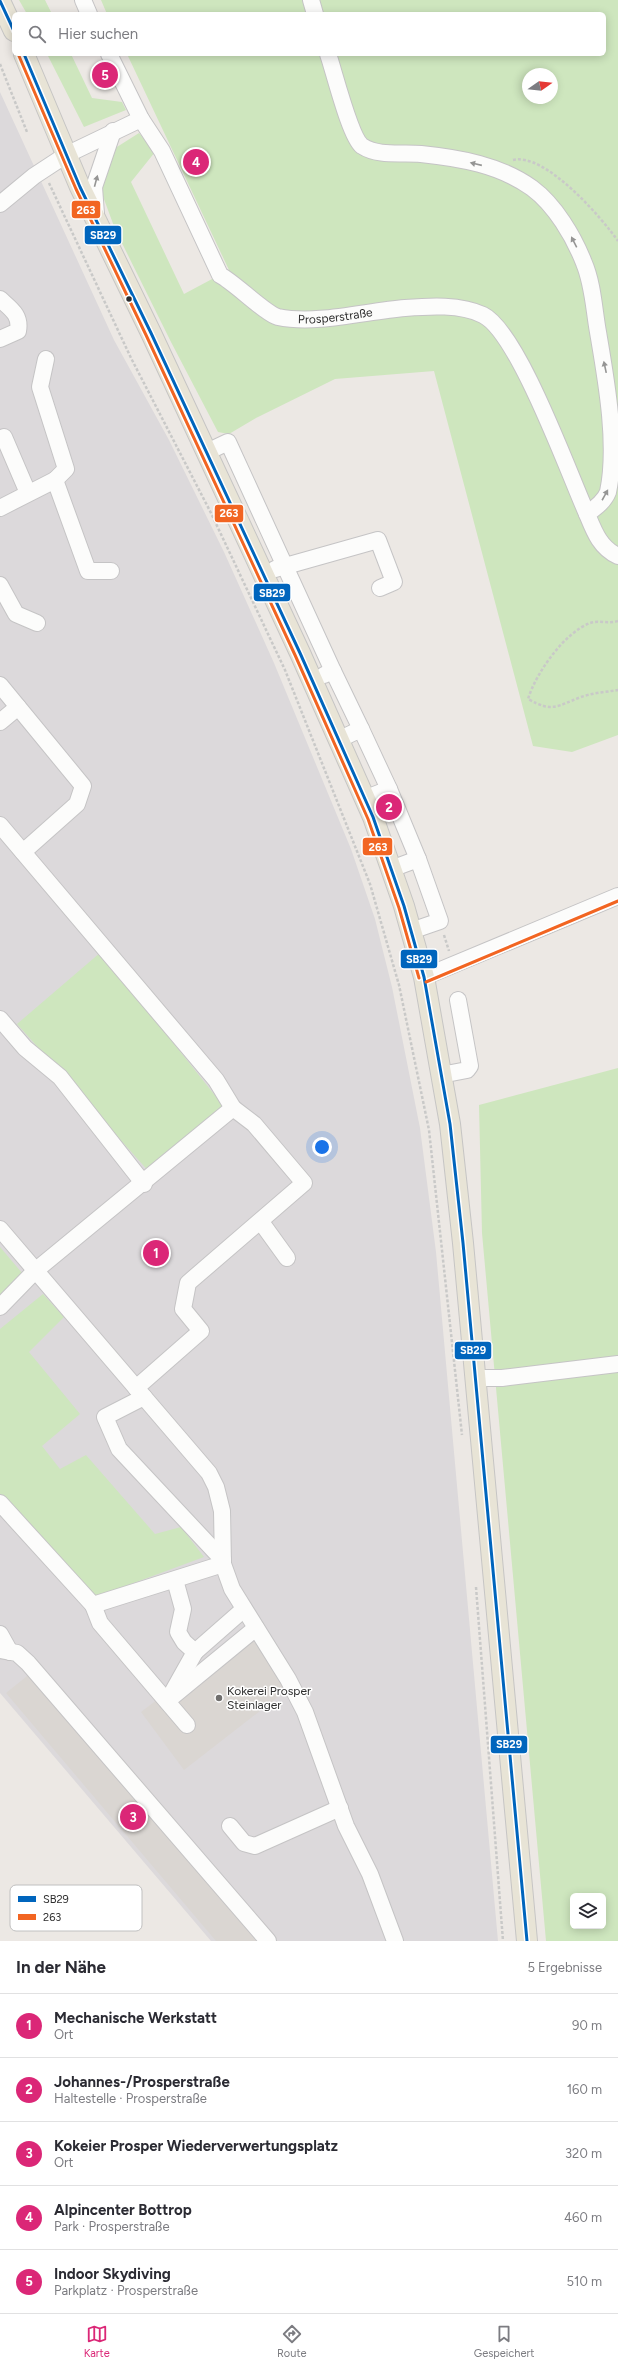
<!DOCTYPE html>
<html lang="de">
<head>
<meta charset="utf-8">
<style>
	:root { --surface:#fff; --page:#f2f2f3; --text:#2b2b33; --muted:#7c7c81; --line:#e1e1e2; --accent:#db2777 }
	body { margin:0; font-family:Figtree,sans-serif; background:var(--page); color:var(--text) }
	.controls { position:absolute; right:12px; bottom:12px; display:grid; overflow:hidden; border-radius:6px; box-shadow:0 2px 10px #0003 }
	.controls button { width:36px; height:36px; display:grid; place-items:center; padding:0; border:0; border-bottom:1px solid var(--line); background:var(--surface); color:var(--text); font:20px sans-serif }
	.compass { position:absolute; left:522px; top:68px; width:36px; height:36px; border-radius:50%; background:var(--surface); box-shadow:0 2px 10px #0003; rotate:76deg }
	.you { position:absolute; left:322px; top:1147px; width:14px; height:14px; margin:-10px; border:3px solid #fff; border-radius:50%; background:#1a73e8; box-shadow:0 0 0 6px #1a73e833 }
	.badge { display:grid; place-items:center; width:26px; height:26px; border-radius:50%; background:var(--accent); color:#fff; font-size:13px; font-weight:700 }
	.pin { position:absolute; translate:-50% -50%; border:2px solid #fff; box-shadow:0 1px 4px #0006 }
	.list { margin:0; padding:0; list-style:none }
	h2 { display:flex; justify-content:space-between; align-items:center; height:52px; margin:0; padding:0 16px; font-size:17px }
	h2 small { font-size:13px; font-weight:400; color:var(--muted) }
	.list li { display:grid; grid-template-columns:26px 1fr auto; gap:12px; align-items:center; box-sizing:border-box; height:64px; padding:0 16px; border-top:1px solid var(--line) }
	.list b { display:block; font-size:15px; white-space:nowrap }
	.list p { margin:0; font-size:13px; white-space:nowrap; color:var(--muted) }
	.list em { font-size:13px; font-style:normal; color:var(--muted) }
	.icon { flex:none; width:22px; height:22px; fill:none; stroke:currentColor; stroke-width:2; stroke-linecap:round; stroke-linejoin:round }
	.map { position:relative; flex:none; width:618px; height:1941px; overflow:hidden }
	.search { position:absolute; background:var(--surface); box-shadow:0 2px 10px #0003; left:12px; right:12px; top:12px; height:44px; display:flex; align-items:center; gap:10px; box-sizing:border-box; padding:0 14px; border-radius:6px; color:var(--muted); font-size:15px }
	.sheet { height:372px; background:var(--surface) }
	nav { display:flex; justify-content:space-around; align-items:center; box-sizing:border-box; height:56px; border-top:1px solid var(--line); background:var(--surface); font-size:11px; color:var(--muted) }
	nav a { display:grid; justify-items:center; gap:2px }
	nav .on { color:var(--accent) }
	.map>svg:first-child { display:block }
	.industrial { fill:#dcd9db }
	.green { fill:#cee6be; fill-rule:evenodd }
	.plaza { fill:#dad6d2 }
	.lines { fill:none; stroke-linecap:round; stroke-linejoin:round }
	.minor-casing { stroke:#c5c4c5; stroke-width:18 }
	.major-casing { stroke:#c6c5c4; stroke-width:22 }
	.path { stroke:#c9c9c8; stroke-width:2.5; stroke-dasharray:3 2; stroke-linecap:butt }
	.minor { stroke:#fcfcfb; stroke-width:16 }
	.major { stroke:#e8e4d6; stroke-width:20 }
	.bus-1-casing { stroke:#fff; stroke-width:6 }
	.bus-2-casing { stroke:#fff; stroke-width:6 }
	.bus-1 { stroke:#0065bd; stroke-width:3 }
	.bus-2 { stroke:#f26522; stroke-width:3 }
	.oneway { fill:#959594 }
	.bus-dot { fill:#2e2e2e; stroke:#fff; stroke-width:1.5 }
	.poi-dot { fill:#706f6e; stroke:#fff; stroke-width:1.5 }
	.labels { text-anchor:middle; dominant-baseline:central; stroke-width:3; stroke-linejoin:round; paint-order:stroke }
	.street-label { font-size:12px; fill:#2e2e2e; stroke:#fff }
	.poi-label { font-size:12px; fill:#2e2e2e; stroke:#fff; text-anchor:start }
	.key { fill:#fff; stroke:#c0c0c0; stroke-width:1 }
	.key-label { font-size:11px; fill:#2e2e2e }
	.line-badge { stroke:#fff; stroke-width:1.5 }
	.badge-label { font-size:11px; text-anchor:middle; font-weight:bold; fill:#fff }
</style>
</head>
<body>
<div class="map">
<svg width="618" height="1941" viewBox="0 0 618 1941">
	<rect width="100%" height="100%" fill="#ece8e4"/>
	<path class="industrial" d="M0,92l114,248 55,100 55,112 50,111 77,186 24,70 17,68 28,141 16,124 62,689h-287l-211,-248z"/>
	<path class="green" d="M19,0h26l7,14h-25z
		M101,0h517v735l-46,17 -39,-6 -99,-375 -99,8 -79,39 -27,16 -11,-2 -47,-90 -56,-113 -17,-46 11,-31 30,-19 16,19 -24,30 53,112 45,-24 -102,-216h477v-40h-497zM528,74h24v24h-24z
		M47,54h24l21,44 30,4 4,8 -42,17z
		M101,952l124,156 -74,66 -134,-150z
		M618,1068v873h-72l-64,-708 -3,-128zM573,1896h30v30h-30z
		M0,1247l28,33 -28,24z
		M43,1294l21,23 -35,35 51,62 -38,32 18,23 26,-14 69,79 26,-7 23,30 -111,41 -93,-102v-167z"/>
	<path class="plaza" d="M259,1622l37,61 -112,87 -43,-58z
		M32,1672l230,269h-46l-210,-248z"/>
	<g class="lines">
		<defs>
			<g id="minor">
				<path d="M83,0l6,14"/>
				<path d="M311,0l4,14"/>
				<path id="s1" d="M109,54l32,65 21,32 58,124c15,8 46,39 58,42 39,8 88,-6 127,-9 24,-2 56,-4 78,7 35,17 86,159 104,199"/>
				<path d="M328,54c6,17 22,83 34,92 17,11 40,6 59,8 39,4 79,11 111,34 23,17 42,49 52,75 9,21 10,47 14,69 8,47 20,113 10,160 -4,10 -13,16 -21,22 7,17 13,34 31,42"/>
				<path d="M0,204l34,-28 32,-21 75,-36"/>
				<path d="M96,214l-2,-27 19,-56"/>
				<path d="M0,299c11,10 21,16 18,32l-18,8"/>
				<path d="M46,359l-6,28 26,82 -11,11"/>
				<path d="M4,437l24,56"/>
				<path d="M207,452l21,-10 105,229"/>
				<path d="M0,508l55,-28 33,91h23"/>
				<path d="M275,569l103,-29 16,42 -14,6"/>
				<path d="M0,585l16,29 21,9"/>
				<path d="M324,675l9,-4 28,58"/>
				<path d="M0,685l83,101 -6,18 -54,48"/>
				<path d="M0,722l18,-15"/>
				<path d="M338,740l23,-11 28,60"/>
				<path d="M364,799l25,-10 29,70"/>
				<path d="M0,825l216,255 17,28"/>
				<path d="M391,869l27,-10 22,62 -29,10"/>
				<path d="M424,977l194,-81"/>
				<path d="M0,1019l25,29 35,29 84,107"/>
				<path d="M441,1075l26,-5 3,-4 -12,-66"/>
				<path d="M261,1222l26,36"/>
				<path d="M0,1229l209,244 7,14 6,24 1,53 9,25 56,90 17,33 41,114 24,48 25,67"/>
				<path d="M0,1307l35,-36 198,-163 21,16 50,59 -116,100 -5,26 18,22 -65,57"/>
				<path d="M476,1378h26l116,-14"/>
				<path d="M144,1397l-39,20 14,32 104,111"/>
				<path d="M0,1503l93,102 130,-41"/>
				<path d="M175,1580l8,29 -5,23 6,10 11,10 49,-43"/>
				<path d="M93,1605l7,18 87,102"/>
				<path d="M0,1634l10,18"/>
				<path d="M0,1650l17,3 11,10 240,278"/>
				<path d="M172,1693l23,-41"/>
				<path d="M167,1701l89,-73"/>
				<path d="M230,1826l14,17 11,3 85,-38"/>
			</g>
			<path id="major" d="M0,1l14,30
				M24,54l56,133 71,146 149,320 73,164 31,89 20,71 26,147 13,119 64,698"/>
		</defs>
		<use href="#minor" class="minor-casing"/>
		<use href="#major" class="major-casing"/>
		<path class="path" d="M0,64l27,68
			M513,160c32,-8 89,58 105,81
			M49,183l82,175 80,155 74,157 85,214 29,101 30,145 33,305
			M618,621c-9,3 -19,-1 -28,2 -26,10 -54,50 -62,76 25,14 29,7 53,-2 11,-4 25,-5 37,-7
			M444,935l5,16
			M476,1587l27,354"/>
		<use href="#minor" class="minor"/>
		<use href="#major" class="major"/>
		<defs>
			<path id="bus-1" d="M0,1l14,30
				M24,54l56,133 71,146 149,320 73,164 31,89 20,71 26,147 13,119 64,698"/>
			<path id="bus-2" d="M19,56l57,133 70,146 149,320 73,164 31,89 20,70
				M426,982l192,-81"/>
		</defs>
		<use href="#bus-1" class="bus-1-casing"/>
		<use href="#bus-2" class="bus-2-casing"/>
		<use href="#bus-1" class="bus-1"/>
		<use href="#bus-2" class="bus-2"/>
	</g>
	<defs><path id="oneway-solid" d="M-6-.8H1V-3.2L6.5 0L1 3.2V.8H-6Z"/></defs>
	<g class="oneway">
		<use href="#oneway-solid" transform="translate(476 164) rotate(-167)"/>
		<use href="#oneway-solid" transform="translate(96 181) rotate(-75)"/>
		<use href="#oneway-solid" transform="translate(574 242) rotate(-117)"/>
		<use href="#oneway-solid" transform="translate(605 367) rotate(-102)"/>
		<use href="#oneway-solid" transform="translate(605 495) rotate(-61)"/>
	</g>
	<circle class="bus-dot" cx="129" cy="299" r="3.5"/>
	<circle class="poi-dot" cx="219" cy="1698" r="4"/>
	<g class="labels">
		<g class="street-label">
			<text stroke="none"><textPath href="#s1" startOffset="377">Prosperstraße</textPath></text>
		</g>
		<g class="poi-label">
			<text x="227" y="1691">Kokerei Prosper<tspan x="227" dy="14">Steinlager</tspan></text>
		</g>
	</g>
	<rect x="10" y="1885" width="132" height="46" rx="6" class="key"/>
	<rect x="18" y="1896" width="18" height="6" fill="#0065bd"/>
	<rect x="18" y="1914" width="18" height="6" fill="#f26522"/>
	<g class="key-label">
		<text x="43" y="1903">SB29</text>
		<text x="43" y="1921">263</text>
	</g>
	<g class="line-badge">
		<rect x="71" y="200" width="30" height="19" rx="4" fill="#f26522"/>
		<rect x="84" y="225" width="38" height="20" rx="4" fill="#0065bd"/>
		<rect x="214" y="504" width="30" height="19" rx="4" fill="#f26522"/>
		<rect x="253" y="583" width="38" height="19" rx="4" fill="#0065bd"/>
		<rect x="362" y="837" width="31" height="19" rx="4" fill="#f26522"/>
		<rect x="400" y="949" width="38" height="20" rx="4" fill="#0065bd"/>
		<rect x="454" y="1341" width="38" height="19" rx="4" fill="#0065bd"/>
		<rect x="490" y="1735" width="38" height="19" rx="4" fill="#0065bd"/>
	</g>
	<g class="badge-label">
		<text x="86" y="214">263</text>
		<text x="103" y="239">SB29</text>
		<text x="229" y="517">263</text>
		<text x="272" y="597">SB29</text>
		<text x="378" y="851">263</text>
		<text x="419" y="963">SB29</text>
		<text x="473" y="1354">SB29</text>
		<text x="509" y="1748">SB29</text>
	</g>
</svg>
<div class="controls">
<button><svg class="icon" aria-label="layers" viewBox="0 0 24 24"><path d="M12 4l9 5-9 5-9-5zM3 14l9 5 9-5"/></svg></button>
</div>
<svg class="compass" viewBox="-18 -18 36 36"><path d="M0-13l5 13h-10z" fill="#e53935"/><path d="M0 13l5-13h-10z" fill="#7c7c81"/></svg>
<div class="you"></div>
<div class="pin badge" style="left:156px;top:1253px">1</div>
<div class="pin badge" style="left:389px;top:807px">2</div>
<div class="pin badge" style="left:133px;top:1817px">3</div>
<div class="pin badge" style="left:196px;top:162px">4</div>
<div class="pin badge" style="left:105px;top:75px">5</div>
<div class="search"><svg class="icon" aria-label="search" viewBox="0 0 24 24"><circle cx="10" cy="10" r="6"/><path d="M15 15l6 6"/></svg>Hier suchen</div>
</div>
<section class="sheet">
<h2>In der Nähe<small>5 Ergebnisse</small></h2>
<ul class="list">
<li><span class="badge">1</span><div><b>Mechanische Werkstatt</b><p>Ort</p></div><em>90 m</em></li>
<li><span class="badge">2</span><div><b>Johannes-/Prosperstraße</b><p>Haltestelle · Prosperstraße</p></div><em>160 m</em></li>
<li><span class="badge">3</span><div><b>Kokeier Prosper Wiederverwertungsplatz</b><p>Ort</p></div><em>320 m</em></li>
<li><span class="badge">4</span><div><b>Alpincenter Bottrop</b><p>Park · Prosperstraße</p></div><em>460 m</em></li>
<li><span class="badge">5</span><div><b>Indoor Skydiving</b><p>Parkplatz · Prosperstraße</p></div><em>510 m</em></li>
</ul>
</section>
<nav>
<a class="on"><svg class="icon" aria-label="map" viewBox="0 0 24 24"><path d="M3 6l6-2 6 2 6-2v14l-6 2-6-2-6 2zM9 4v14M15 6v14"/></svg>Karte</a>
<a><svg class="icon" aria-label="directions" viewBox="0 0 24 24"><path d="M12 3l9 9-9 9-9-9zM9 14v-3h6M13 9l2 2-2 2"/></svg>Route</a>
<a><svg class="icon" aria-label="saved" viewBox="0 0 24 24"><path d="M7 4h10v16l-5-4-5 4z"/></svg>Gespeichert</a>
</nav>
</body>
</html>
